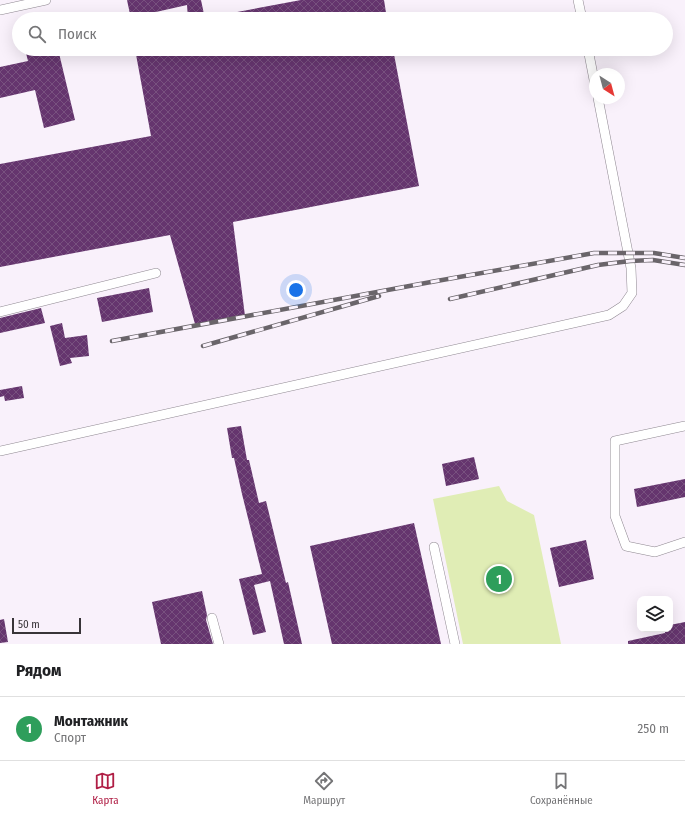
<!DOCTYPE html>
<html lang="ru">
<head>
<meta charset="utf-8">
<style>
	:root { --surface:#fff; --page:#f2f2f2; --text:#202124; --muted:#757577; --line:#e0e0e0; --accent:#b01e45 }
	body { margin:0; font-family:"Fira Sans Condensed",sans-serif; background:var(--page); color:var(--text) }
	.controls { position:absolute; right:12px; bottom:12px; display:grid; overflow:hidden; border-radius:8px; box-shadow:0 4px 16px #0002 }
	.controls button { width:36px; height:36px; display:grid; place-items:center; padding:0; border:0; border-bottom:1px solid var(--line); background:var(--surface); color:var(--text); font:20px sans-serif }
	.compass { position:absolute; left:589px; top:68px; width:36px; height:36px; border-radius:50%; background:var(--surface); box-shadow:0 4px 16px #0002; rotate:144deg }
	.scale { position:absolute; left:12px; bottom:10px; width:69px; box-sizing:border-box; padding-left:4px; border:2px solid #383438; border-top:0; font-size:11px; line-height:14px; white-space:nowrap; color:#383438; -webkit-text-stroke:3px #f9f1fb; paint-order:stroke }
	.you { position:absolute; left:296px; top:290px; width:14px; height:14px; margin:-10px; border:3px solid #fff; border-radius:50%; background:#1a73e8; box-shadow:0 0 0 6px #1a73e833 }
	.badge { display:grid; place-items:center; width:26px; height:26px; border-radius:50%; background:var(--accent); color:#fff; font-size:13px; font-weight:700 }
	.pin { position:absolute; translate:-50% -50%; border:2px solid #fff; box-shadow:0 1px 4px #0006 }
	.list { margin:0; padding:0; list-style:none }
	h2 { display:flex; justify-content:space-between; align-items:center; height:52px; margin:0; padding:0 16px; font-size:17px }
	h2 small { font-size:13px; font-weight:400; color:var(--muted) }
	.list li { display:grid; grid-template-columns:26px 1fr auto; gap:12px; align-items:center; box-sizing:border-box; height:64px; padding:0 16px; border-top:1px solid var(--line) }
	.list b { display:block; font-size:15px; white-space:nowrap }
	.list p { margin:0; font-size:13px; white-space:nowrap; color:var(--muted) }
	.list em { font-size:13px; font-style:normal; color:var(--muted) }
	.icon { flex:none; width:22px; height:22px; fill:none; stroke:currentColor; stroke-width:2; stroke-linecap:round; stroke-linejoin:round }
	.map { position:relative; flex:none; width:685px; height:644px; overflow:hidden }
	.search { position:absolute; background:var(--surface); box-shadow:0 4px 16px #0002; left:12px; right:12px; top:12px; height:44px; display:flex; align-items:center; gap:10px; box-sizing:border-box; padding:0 14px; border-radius:22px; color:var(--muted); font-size:15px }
	.sheet { height:116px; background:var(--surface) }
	nav { display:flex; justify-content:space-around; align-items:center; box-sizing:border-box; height:56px; border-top:1px solid var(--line); background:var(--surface); font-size:11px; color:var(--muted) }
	nav a { display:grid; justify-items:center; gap:2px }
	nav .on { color:var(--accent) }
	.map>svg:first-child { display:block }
	.green { fill:#e0edb5 }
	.building { fill:url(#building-cross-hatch) }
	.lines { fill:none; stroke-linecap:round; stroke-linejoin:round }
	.minor-casing { stroke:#8f8891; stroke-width:10 }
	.minor { stroke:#fff; stroke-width:9 }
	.rail-casing { stroke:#6a656a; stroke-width:4.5 }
	.rail { stroke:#f9f1fb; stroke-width:3; stroke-dasharray:9; stroke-linecap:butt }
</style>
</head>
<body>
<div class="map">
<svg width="685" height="644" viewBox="0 0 685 644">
	<defs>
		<pattern id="building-cross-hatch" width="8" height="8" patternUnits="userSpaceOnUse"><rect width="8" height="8" fill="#65356e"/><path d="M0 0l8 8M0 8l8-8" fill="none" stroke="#78517f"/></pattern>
	</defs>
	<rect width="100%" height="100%" fill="#f9f1fb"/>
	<path class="green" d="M499,486l8,15 27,14 27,129h-98l-30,-145z"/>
	<path class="building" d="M127,0h74l4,19h-17l-1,-14 -40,9v5h-16z
		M301,0h83l3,19h-166v-4z
		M25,49h33l17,71 -31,8 -9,-38 -35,8v-31l28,-6z
		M135,49h258l26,137 -186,36 12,94 -50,8 -25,-89 -170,32v-103l151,-28z
		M149,288l4,24 -51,10 -5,-24z
		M41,308l4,15 -45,10v-15z
		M62,323l3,15 22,-3 2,21 -19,2 2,5 -12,3 -10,-40z
		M22,386l2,12 -19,3 -1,-5 -4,1v-7z
		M241,426l6,34h2l10,43 7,-2 20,82 2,-1 14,62h-18l-14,-63 -16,4 12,47 -13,3 -14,-56 23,-5 -20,-80 -8,-36h-2l-5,-30z
		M474,457l5,22 -33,7 -4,-22z
		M685,479v18l-48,10 -3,-18z
		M414,523l27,121h-109l-22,-98z
		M586,540l8,39 -35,8 -9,-39z
		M202,591l5,24 -1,5 7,24h-52l-9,-42z
		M4,619l4,23 -8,1v-23z
		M685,622v22h-57v-3l37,-8v-4h5v-4z"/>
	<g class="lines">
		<defs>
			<path id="minor" d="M578,0l4,19
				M0,10l46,-10
				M588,49l7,36
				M0,312l156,-39
				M685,426l-70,15v75l11,30 29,6 30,-10
				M0,451l609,-136 14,-9 9,-13 -1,-25 -33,-170
				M434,547l21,97
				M212,618l7,26"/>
		</defs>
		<use href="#minor" class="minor-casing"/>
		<use href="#minor" class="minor"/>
		<defs>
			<path id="rail" d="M450,299l148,-34 32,-4 23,-1 32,5
				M112,341l319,-59 163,-29h60l31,5
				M203,346l176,-50"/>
		</defs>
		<use href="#rail" class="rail-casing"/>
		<use href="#rail" class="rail"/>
	</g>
</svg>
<div class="controls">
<button><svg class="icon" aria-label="layers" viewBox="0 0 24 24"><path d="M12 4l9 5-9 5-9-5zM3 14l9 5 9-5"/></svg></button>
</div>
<svg class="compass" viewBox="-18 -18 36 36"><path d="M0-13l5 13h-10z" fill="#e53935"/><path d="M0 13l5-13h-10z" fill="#757577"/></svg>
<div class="scale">50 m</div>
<div class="you"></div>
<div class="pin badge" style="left:499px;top:579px;background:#2e9e5b">1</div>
<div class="search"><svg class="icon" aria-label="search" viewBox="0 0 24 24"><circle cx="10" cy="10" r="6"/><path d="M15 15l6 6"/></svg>Поиск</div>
</div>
<section class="sheet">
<h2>Рядом<small></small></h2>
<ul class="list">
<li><span class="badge" style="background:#2e9e5b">1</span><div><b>Монтажник</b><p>Спорт</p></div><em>250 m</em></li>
</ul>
</section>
<nav>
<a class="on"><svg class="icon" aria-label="map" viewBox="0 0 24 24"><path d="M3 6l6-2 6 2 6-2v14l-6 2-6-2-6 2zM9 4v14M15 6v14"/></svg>Карта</a>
<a><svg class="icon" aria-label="directions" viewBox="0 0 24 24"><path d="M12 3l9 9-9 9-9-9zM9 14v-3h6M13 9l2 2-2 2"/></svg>Маршрут</a>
<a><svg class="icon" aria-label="saved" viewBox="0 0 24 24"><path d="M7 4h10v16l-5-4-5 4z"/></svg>Сохранённые</a>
</nav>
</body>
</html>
